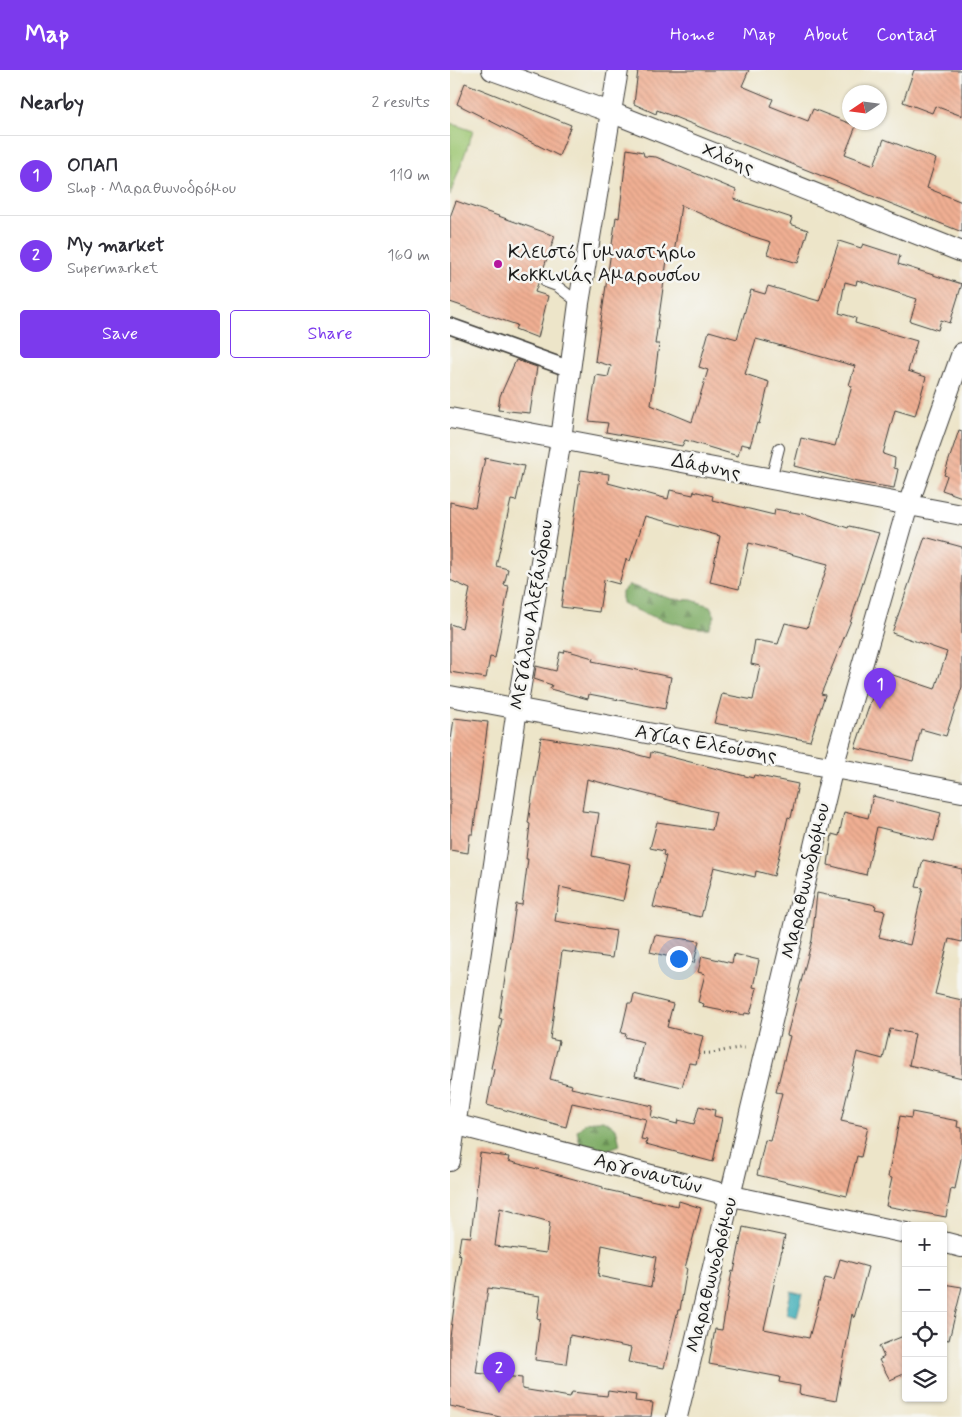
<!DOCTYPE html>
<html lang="en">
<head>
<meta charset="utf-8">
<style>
	:root { --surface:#fff; --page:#f2f2f3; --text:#2b2b33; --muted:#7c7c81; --line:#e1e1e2; --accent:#7c3aed }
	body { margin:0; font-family:Mynerve,sans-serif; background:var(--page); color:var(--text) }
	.controls { position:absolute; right:15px; bottom:15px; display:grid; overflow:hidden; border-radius:5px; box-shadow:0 1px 4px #0004 }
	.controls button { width:45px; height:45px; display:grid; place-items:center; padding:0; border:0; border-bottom:1px solid var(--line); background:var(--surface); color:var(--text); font:25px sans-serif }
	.compass { position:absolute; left:392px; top:15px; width:45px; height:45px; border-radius:50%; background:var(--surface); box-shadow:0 1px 4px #0004; rotate:257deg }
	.you { position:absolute; left:228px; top:888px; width:18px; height:18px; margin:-12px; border:4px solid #fff; border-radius:50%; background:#1a73e8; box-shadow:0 0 0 8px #1a73e833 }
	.badge { display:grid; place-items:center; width:32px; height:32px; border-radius:50%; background:var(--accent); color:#fff; font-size:16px; font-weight:700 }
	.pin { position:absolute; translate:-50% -41px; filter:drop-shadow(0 1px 2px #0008) }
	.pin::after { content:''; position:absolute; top:26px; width:18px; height:15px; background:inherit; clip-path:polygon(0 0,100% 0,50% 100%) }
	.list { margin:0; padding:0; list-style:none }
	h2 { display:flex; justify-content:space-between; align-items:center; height:65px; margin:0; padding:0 20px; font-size:21px }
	h2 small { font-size:16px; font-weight:400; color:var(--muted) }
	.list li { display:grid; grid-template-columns:32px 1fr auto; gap:15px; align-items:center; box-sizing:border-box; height:80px; padding:0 20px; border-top:1px solid var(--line) }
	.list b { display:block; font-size:19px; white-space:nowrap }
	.list p { margin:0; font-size:16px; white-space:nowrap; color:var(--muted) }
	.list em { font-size:16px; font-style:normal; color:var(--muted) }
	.actions { display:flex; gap:10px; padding:15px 20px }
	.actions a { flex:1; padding:11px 0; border:1px solid var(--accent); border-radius:5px; text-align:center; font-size:18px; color:var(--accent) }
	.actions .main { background:var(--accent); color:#fff }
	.icon { flex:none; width:28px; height:28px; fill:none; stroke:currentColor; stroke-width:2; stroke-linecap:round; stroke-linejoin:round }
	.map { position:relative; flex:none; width:512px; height:1347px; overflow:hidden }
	header { display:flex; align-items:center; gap:30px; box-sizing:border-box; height:70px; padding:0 25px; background:var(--accent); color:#fff }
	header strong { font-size:24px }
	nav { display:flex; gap:28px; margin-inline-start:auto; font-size:18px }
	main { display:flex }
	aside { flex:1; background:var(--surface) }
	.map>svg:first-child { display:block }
	.forest { fill:url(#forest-firs); stroke:#4d6440 }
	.pitch { fill:#9ec773; stroke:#5d7248 }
	.water { fill:#39abb5; stroke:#2a6468 }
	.building { fill:url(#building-back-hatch); fill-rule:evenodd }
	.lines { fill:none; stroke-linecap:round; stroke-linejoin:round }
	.service-casing { stroke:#3b3a36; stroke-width:12 }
	.pedestrian-casing { stroke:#3b3a36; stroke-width:18 }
	.minor-casing { stroke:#3b3a36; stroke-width:22 }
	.path { stroke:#3b3a36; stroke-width:3; stroke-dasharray:1 4; stroke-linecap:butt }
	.service { stroke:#fff; stroke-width:10 }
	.pedestrian { stroke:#fff; stroke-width:15 }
	.minor { stroke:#fff; stroke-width:20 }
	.poi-dot { fill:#b5179e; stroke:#f6f6f2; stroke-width:2 }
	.labels { text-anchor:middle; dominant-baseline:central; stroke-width:5; stroke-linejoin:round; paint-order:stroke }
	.street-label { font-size:20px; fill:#1c1c1c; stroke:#f6f6f2 }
	.poi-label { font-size:20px; fill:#1c1c1c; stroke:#f6f6f2; text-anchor:start }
</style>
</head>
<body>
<header>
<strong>Map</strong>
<nav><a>Home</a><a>Map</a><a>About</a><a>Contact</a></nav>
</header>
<main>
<aside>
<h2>Nearby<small>2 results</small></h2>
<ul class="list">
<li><span class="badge">1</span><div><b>ΟΠΑΠ</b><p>Shop · Μαραθωνοδρόμου</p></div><em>110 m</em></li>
<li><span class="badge">2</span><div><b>My market</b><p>Supermarket</p></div><em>160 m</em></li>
</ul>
<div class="actions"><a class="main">Save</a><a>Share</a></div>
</aside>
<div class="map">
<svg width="512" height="1347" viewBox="0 0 512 1347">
	<defs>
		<pattern id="forest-firs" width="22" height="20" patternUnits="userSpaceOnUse" patternTransform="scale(1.25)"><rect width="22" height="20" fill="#7eac65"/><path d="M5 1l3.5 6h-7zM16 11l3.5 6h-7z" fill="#668b52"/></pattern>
		<pattern id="building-back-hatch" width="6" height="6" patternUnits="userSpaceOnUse" patternTransform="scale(1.25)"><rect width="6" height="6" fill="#f0af93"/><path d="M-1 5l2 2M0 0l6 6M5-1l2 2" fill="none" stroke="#cd967e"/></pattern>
	</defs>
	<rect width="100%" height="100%" fill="#f6f6f2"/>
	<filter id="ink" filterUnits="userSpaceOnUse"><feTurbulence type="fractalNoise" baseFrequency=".02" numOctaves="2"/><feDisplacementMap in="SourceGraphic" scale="10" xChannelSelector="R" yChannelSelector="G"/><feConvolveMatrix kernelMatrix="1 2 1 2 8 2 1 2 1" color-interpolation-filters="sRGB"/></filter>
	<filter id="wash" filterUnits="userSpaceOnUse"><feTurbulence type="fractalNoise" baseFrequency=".0096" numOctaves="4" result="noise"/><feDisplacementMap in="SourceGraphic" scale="20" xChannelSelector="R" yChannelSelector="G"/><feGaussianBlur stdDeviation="1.12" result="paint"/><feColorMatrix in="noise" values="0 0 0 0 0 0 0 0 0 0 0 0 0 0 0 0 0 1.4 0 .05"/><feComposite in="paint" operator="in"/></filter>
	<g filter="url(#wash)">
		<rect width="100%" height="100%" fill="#ede5c9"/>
		<path class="forest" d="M179,515l43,14 20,1 18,6 5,10 -6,12c-21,2 -68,-14 -87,-25v-11z
			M153,1050l13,8 4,17 -16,6 -24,-7 -3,-13 9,-9z"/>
		<path class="pitch" d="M0,53l23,8 -23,64z"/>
		<path class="water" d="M341,1221l12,3 -6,23 -11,-3z"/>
		<g id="blocks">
			<path class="building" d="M188,0h111l-7,16 31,13 -3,7 38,15 5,-12 43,17 -11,28 29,11 10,-26 52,20 -9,29 35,14v30l-305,-122 -1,4 -22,-10z
				M464,0h48v46l-27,-10 -3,7 -29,-11z
				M15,13l106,42 -12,31 -102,-52z
				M177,79l16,3 1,4 12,1 80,33 -2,9 58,19 -2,6 18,6 -10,33 -31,-9 4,-12 -23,-7 -67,-30 -7,49 -6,-1 -13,91h4l-8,61 41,17 16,-52 -9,-3 10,-36 28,8 14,-49 14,4 3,-8 51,15 20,-60 22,7 2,-4 37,12 -2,8 64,20 -12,39 -9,-3 -3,10 -28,-9 7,-22 -60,-19 -1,5 -11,-3 -6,31 17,5 -1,5 62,18 -9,30 18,6 -11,39 -20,-6 -12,44 12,4 -1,10 4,1 -4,19 -37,-6 -63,-16 7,-28 34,8 17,-60 -3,-1 6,-19 -99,-27 -11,35 24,8 -10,42 -2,-1 -7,23 -9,-2 -3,12 -53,-16 -3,6 -76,-14 2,-9 -19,-2 7,-46 12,2 3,-11 -16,-5 21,-144 3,1z
				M6,131l99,35 -20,56 13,4 -10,42 -23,-9 2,-4 -67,-23v-85z
				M66,290l21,7 -7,46 -32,-3 2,-14z
				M509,360l3,1v66l-20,-7 5,-14 -3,-1z
				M35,388l39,8 -8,35 -5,-1 -15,66 12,3 -4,16 5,1 -14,72 -5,-1 -4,21 -36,-6v-48l12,4 8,-39 -20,-9v-78l25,6z
				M131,400l28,4 -1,9 60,16 2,-9 23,5 1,-4 19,5 -1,4 62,15 1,-6 34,6 39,13 1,-2 30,7 -29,90 -29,71 4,1 -15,46 -96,-18 8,-29 31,6 7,-34 -9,-2 4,-24 23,4 7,-21 22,5 21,-64 -79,-21 -10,46 -29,-7 10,-46 -75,-20 -15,45 -4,-2 -7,25 -15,-4 -5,32 -38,-5z
				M475,467l37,10v140l-16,49 -25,-7 -8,32 -58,-13 26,-77 54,18 12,-37 -55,-19z
				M115,580l28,8 -1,3 79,16 -6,32 -76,-15 -1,5 -38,-10 2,-4 -18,-6 2,-13 20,5 4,-19 4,1z
				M4,648l34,4 -15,112h-3l-2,19 -18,-3v-102z
				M91,667l75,12 34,9 1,-6 102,26 1,-3 44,9 -7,34 -3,-1 -14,59 -18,-5 -1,6 -41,-10 -13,50 -48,-10 13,-51 -3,-1 1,-4 -14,-3 7,-26 55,8 4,-18 -129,-33 -5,32 17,2 -7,43 39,8 -8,37 -63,-14 -5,34 61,10 -4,27 -50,-7 -12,88 9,2 -9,38 22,6 -1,3 82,18 -2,11 26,7 1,-4 16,4 5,-18 16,4 -1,6 8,2 -9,44 -67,-18 1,-4 -6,-1 5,-20 -74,-16 -6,24 -79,-22 7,-36 -3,-1 11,-49 -3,-1 17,-114 6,1 6,-46h-2l4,-35 -2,-1z
				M423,726l68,17 -7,28 -57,-14 -11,48 -38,-10 4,-31 7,2 5,-24 24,6z
				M473,790l39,9v73l-13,-3 -14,55 27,6v78l-53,-13 6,-31 -25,-5 -7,30 -26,-7 -16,69 27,6 -7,30 -4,-1 -10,40 -90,-21 8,-35 5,1 12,-48 -6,-1 14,-56 -3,-1 25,-95 5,-47 54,11 5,2 -1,3 10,2 -6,26 31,8 13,-57 -7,-1z
				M205,865l44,6 -5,22 -44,-11z
				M284,884l25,6 -6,27 4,1 -7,26 -5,-1 -1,2 -41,-8 1,-3 -6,-2 7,-28 -7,-2 4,-16 30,7z
				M184,924l39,10 -6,23 36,9 -7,28 -7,-1 -7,24 -47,-11 8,-34 -18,-5 1,-3 -5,-1 7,-30h4z
				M462,1042l46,9 -1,6 5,1v26l-7,35 -4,-1 -5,29 -60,-11 6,-28 -4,-1 12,-61 11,2z
				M30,1083l29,4 -1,4 95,26v2l75,17 1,-5 22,7 -16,60h2l-7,42h-2l-14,58 -36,-6 3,-14 -61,-13 -4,29 -31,-4 5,-41 -3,-1 3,-22 -52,-8 -12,85 46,5v11l48,8 2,-5 35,4 1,-5 28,4 -1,6 18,2 -2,14h-151l-50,-11v-69l11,-82 -3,-1 3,-18 10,1zM50,1138l50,14 -4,31 -51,-7zM152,1175l54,12 -5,30 -53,-11z
				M293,1157l42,9 -21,93 45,9 16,-60 9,2 6,-21 28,8 -14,51 -2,-4 -16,87 -37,-7 1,-8 -21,-4 1,-5 -71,-13 6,-35 7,1 10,-59 2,1z
				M493,1214l19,3 -13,53 -6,-1z
				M456,1265v38l-16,7 -11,-20 5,-3 -5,-11z"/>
		</g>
	</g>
	<g filter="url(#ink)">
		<use href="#blocks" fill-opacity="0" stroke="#3b3a36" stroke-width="1"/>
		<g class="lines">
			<defs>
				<path id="service" d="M96,212l11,4 22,17
					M321,409l8,-31"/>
				<path id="pedestrian" d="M0,256l120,43"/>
				<path id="minor" d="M42,0l121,43 349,139
					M0,348l512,97
					M0,626l512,96
					M0,1053l282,73 174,37
					M0,1091l67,-452 44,-270 18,-136 39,-233
					M493,1172l19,5
					M227,1347l156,-650 75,-262 54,-152"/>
			</defs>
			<use href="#service" class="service-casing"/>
			<use href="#pedestrian" class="pedestrian-casing"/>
			<use href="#minor" class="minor-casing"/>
			<path class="path" d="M249,983c17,2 31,-6 48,-5"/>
			<use href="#service" class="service"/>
			<use href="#pedestrian" class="pedestrian"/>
			<use href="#minor" class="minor"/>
		</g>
	</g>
	<circle class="poi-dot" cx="48" cy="194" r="5"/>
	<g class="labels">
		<g class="street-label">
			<text transform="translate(278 89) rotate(22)">Χλόης</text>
			<text transform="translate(256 397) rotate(11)">Δάφνης</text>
			<text transform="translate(82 545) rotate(-81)">Μεγάλου Αλεξάνδρου</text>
			<text transform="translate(256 674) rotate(10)">Αγίας Ελεούσης</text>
			<text transform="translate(356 811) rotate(-77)">Μαραθωνοδρόμου</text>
			<text transform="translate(198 1104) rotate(15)">Αργοναυτών</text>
			<text transform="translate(262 1205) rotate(-76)">Μαραθωνοδρόμου</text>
		</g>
		<g class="poi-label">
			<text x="58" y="182">Κλειστό Γυμναστήριο<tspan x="58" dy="23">Κοκκινιάς Αμαρουσίου</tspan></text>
		</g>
	</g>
</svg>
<div class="controls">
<button>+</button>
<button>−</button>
<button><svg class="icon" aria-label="locate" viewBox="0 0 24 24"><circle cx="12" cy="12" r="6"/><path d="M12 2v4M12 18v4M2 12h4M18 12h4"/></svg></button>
<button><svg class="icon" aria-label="layers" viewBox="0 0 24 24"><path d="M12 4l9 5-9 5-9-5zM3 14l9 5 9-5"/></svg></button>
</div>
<svg class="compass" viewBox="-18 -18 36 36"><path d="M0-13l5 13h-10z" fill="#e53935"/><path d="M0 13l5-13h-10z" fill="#7c7c81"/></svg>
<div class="you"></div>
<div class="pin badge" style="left:430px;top:639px">1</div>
<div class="pin badge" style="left:49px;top:1323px">2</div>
</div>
</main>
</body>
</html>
